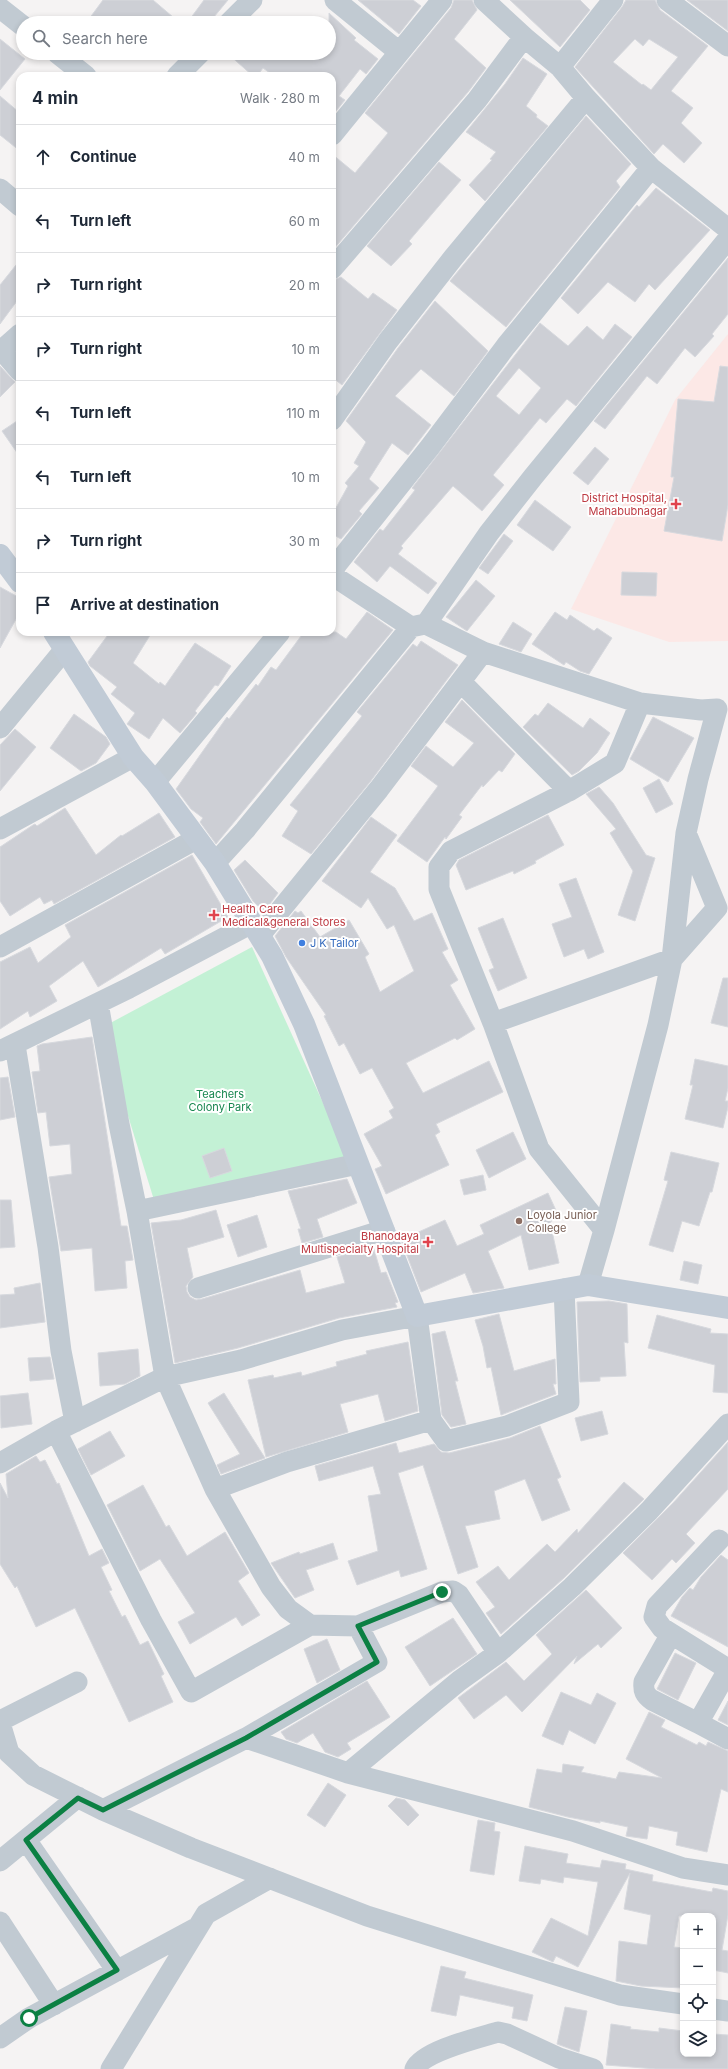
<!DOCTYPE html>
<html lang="en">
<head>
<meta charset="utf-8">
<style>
	:root { --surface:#fff; --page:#f6f6f7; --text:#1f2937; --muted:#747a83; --line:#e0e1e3 }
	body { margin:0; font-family:Inter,sans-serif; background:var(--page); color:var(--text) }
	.controls { position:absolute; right:12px; bottom:12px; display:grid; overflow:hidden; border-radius:8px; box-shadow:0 2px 6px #0003 }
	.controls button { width:36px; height:36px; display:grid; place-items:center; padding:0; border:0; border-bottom:1px solid var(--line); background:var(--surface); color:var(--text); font:20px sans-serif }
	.stop { position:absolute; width:12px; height:12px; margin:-9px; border:3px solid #0b8043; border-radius:50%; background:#fff }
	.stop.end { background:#0b8043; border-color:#fff; box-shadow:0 1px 4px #0008 }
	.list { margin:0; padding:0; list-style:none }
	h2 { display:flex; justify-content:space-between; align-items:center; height:52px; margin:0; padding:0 16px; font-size:17px }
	h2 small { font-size:13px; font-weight:400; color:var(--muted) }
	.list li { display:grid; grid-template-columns:26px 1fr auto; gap:12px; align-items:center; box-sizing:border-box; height:64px; padding:0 16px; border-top:1px solid var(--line) }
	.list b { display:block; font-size:15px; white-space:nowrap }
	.list em { font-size:13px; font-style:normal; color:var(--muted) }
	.icon { flex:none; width:22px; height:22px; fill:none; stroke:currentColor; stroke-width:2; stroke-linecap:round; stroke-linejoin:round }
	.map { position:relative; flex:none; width:728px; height:2069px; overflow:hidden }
	.search { position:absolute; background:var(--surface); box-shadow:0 2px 6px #0003; left:16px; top:16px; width:320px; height:44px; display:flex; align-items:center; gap:10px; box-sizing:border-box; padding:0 14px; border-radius:22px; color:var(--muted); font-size:15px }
	.panel { position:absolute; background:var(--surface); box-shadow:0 2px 6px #0003; left:16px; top:72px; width:320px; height:564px; border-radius:12px }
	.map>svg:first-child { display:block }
	.medical { fill:#fce8e6 }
	.green { fill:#c3f1d5 }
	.building { fill:#cdcfd5; stroke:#d7d9de; fill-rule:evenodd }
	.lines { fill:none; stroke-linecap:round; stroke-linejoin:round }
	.street { stroke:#c1cad2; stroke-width:21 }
	.secondary { stroke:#c1cbd6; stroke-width:22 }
	.route { stroke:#0b8043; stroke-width:5 }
	.health-dot { fill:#e0444e; stroke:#fff; stroke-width:1.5 }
	.shop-dot { fill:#3f7fe0; stroke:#fff; stroke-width:1.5 }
	.education-dot { fill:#8d6e63; stroke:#fff; stroke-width:1.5 }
	.labels { text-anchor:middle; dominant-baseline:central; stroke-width:4; stroke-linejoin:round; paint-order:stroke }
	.health-label { font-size:11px; fill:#be3a42; stroke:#fff; text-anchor:end }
	.shop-label { font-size:11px; fill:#366cbe; stroke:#fff; text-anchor:start }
	.park-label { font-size:11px; fill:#17864f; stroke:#fff }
	.education-label { font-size:11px; fill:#785e54; stroke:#fff; text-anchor:start }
</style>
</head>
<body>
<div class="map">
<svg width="728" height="2069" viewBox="0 0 728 2069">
	<rect width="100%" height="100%" fill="#f5f3f3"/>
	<path class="medical" d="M728,334v307l-59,1 -98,-33 104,-209z"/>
	<path class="green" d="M252,947l97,213 -191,53 -57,-185z"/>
	<path class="building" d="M103,0h50l27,23h-94z
		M204,0h24l-19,23h-22z
		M358,0h55l8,6 -22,28z
		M454,0h18l5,10 -23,29 32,29 -18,24 -136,159v-97l23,19 33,-40 -23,-20 86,-105z
		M510,0h70l10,10 -30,37z
		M626,0h29l5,10 48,36 -37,45 22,17 -12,15 21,20 -18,20 -21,-19 -9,10 -79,-87 47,-60zM635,39l8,7 6,-7 29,18 -27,33 -8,-6 -1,1 -29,-23z
		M687,0h41v31z
		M329,13l27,25 -2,2 24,19 -12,15 -6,-5 -21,27 6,4 -13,16v-40h-58l-11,-8 -6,8h-4l-26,-23h102z
		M0,39l25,20 -25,31z
		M523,58l24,16 -21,32 11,9 -1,2 12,9 -63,75 -16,-16 23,-25 -2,-1 6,-7 -30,-20 39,-48z
		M0,96l20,17v38l-20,-16z
		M586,116l45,48 -15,17 4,6 -114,140 -56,-46z
		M439,162l22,18 -52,61 3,3 -21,22 -24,-20z
		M656,188l54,42 -55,60 -6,-6 -14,18 -27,-20 -30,32 -17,-16 76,-93 2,2z
		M728,258v56l-16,20 2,2 -19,21 -10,-9 -28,36 -10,-8 -42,53 -11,-8z
		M20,260v37l-20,27v-39z
		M341,277l27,22 5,-6 24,17 -55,75 -10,-8v-96z
		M435,301l53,50 -34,45 -33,-27 -26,27 36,29 -23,30 -16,-12 -23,36 10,9 -20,23 3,3 -21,25 -9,-5v-19l16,-29 -3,-3 14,-17 -5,-3 12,-21 -20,-21 52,-73z
		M540,323l28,23 19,-20 16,14 12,-16 17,13 -56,69 -9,-7 -21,24 -6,-5 -47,57 11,10 -22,26 -29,-25 -52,60 2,2 -5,6 39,29 -9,11 -38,-28 -13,16 -23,-20 26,-33 3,2 32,-41 -3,-2zM519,368l22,20 -22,27 -23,-19z
		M0,366l15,16 -15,15z
		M720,366l8,1v138l-6,36 -58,-10 10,-54h-3l7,-78 36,3z
		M20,419v38l-18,-26z
		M595,447l14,12 -21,26 -15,-12z
		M535,500l36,27 -18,24 -36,-26z
		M504,534l9,7 -25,33 -9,-6z
		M622,572l35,1 -1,23 -35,-1z
		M476,580l19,16 -28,35 -21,-14z
		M0,587l20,11v14l-20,36z
		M367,612l26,18 -177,214 -16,-22 3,-4 -12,-9 -15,-20 51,-72 2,2 27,-35 2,2 13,-19 5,3 28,-38h32l10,7z
		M555,612l12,8 3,-5 24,16 3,-3 15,10 -23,36 -9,-3 -14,-9 -2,3 -32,-21z
		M513,622l19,12 -11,18 -22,-8z
		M110,632h42l-19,31 26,21 1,-2 5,4 30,-43 36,23 -13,20 -3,-1 -20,26 2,2 -17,20 -17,-15 -14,21 -22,-15 8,-11 -24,-19 6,-7 -27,-21 -2,-4z
		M421,641l37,24 -88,117 -59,72 -29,-18 16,-25 -8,-6 72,-89 -5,-4 56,-68 4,3z
		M462,700l53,54 -13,18 -3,-2 -16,17 -1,-2 -23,30 3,2 -16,22 -1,-2 -18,25 -30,-21 41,-55 -27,-20 15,-20 27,21 21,-24 -29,-21z
		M548,703l35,25 7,-10 20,15 -13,20 -18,18 -7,4 -49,-48 12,-13 3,2z
		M74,714l32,23 4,7 -14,19 -15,8 -31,-23z
		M653,717l41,21 -26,44 -38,-23z
		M15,729l21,18 -36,44v-46z
		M659,779l14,25 -17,9 -13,-25z
		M599,787l14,16 33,52 9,3 -20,63 -17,-6 15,-44 -23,-38 6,-4 -30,-35z
		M65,808l31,47 25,-20 1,1 37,-23 16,24 -121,67 -2,-4 -8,4 -4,-7 -30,19 -10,-15v-54l33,-22 2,-1 2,2z
		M548,815l16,30 -29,16 1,2 -22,11 -1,-3 -47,19 -10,-25 3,-5z
		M371,817l26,18 -27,37 25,16 19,33 18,-8 16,36 -6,3 16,28 -8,5 25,44 -18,11 -2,-2 -49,25 17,30 66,-32 14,31 -67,32 4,8 -5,3 14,30 -63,29 -11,-25 7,-3 -18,-32 29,-16 -4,-7 5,-3 -22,-40 -12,6 -16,-31 -5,3 -15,-30 2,-1 -40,-58 -11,-21 20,-25 3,2 3,-2 19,26 29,-17 20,34 -4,3 15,35 34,-21 -20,-46 -7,4 -19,-31 -7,10 -39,-27z
		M192,855l36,62 -63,37 -4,-6 -63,39 -15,-26 -34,25 8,15 -27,16 -2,-6 -28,18v-67l30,-15 8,16 33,-26 -6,-12z
		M245,860l33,33 -14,19 -11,-11 -19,-31z
		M576,878l28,74 -16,7 -4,-10 -20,8 -12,-33 20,-7 -13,-33z
		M503,918l24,60 -29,13 -9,-21 5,-2 -16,-40z
		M723,978h5v49l-17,-4z
		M92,1037l29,189h6l6,34 -8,1 2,27 -32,3 -3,-43 -31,3 -12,-74 23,-3 -2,-30 -20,2 -4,-34 -8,1 -6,-41 8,-1 -3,-25 5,-2z
		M695,1059l33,7v22l-3,13h3v6l-5,21 -38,-9 8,-34h-3z
		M8,1077l7,40 -15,3v-42z
		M513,1132l13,27 -37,19 -13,-28z
		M224,1148l8,23 -22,7 -8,-22z
		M671,1152l48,11 -7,29h-2l-11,34 -17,-5 -9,31 -24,-7 19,-64 -4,-1z
		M483,1175l3,15 -22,5 -4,-15z
		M347,1179l10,24 -40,16 6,18 -21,6 -4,-14h3l-13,-38z
		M548,1193l11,24 -9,5 9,41 -30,7 -8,-35 -33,16 16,37 -31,5 -8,-20 -44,19 -20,-52 44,-20 12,26 27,-12 -4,-9z
		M0,1200h11l4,47 -15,1z
		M216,1210l8,27 -37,11 6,29 -7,9 1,6 3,5 6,3 6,-1 98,-29 6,23 39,-10 -8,-26 36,-11 8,27 5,-1 12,30 -3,1 2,4 -58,11 -101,30 -63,15 -24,-140 30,-3z
		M257,1215l10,32 -29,10 -11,-32z
		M684,1261l18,4 -4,19 -18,-4z
		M40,1283l5,39 -45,6v-33l15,-1 -1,-6z
		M609,1301l18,3 1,39 -4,-1 2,34 -26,1v4l-20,1 -3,-80z
		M499,1314l15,57 41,-12 1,25h-3l3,10 -55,21 -10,-48 -4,1 -4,-22 -8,-26z
		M657,1315l54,14 -1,4 18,1v59l-15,-1 2,-27 -67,-17z
		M445,1331l13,50h-3l11,43 -15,3 -9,-12 -10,-81z
		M408,1342l10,69 -33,10 -7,-27 -38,10 8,28 -82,25 -18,-77 25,-5 1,3 27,-6 1,4 35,-10 -1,-4 31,-8 -1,-3z
		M138,1349l2,27 -15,8 -25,2 -2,-33z
		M50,1357l4,22 -24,2 -2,-23z
		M28,1393l4,31 -31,4 -1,-32z
		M224,1393l41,65 -44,16 -4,-9 23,-11 -32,-51z
		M602,1411l6,23 -27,7 -6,-23z
		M540,1426l21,51 -4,2 13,31 -28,11 -17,-42 -31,12 6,28 -35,7 13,41 -20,7 -35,-109 -25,8 29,96 -26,8 -2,-7 -42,15 -9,-24 30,-10 -10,-55 13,-2 -8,-28 -54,15 -4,-15 81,-23 3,10 35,-9 7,8 8,1 61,-15z
		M110,1431l15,25 -34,19 -13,-26z
		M728,1442v47l-42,45 9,9 -19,20 -4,-4 -20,21 -29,-27 50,-50z
		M36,1456l4,6 5,-2 12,24 2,-1 30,73 13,-7 7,14 -8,4 11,23 -3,1 13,26 3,-2 15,30 8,-4 16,33 -3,2 12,26 -44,20 -54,-114 -39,19 -19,-41 -2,2 -15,-24v-81l8,15 -2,-24z
		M624,1482l20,17 -80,79 -63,56 -15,-21 9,-6 -19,-25 22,-16 11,14 38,-36 8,8 22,-23 1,4z
		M143,1485l23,42 3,-2 18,31 38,-24 24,41 -11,8 22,34 -18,11 -6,-9 -46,27 -12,-22 17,-9 -35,-54 -20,12 -33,-66z
		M333,1543l5,16 -32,11 8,20 -19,8 -24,-35 28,-11 1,2z
		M721,1555l7,5v87l-57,-31 11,-19 8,-9 3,2 8,-13z
		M586,1590l36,38 -21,20 -3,-4 -24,20 3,-8 -55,56 -16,-17 -32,24 -16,-21 48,-36 18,19 28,-27 -16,-19z
		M453,1618l24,36 -47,32 -25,-39z
		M327,1639l13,31 -23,13 -13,-34z
		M675,1653l21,10 -18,37 -21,-11z
		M367,1681l23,36 -43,26 4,6 -13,8 -13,-5 -12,-19 -16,10 -11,-4 -5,-7z
		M561,1692l30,13 6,-12 19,10 -21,41 -26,-14 -6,15 -21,-9z
		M728,1701v24l-10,-5z
		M649,1712l16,8 -4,7 36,18 2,-3 7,4 2,-4 20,9v41l-7,-3 -14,63 -31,-7 2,-13 -29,-6 -2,13 -21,-3 2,-9 -28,-6v2l-32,-6 -39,-10 8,-38 25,4 1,-9 21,3 -3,5 35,7 3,-7 43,6 -36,-19z
		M328,1783l18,12 -21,32 -18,-12z
		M396,1798l9,2 14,15 -11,11 -20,-20z
		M478,1820l17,3 -1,8 6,1 -6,43 -24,-4z
		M525,1846l43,8 -2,9 34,5 2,-8 24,4 -1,5 28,6 -1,6 60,11 1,-4 15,3v24l-6,35 6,1v22l-15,-3v-54h-34l-5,31 9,1v40l-42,-2 -25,-5 3,-40 28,4 4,-30 -27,-6 6,-36 -52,94 -22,-11 -3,6 -21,-10 19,-34 37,18 10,-54 -34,-5 -1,6 -22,-4 -1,5 -21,-3z
		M441,1966l25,6 -2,6 69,17 -6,26 -15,-3 2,-11 -54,-12 -4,21 -25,-5z
		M565,2007l22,4 -8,41 -22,-8z
		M611,2024l20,3 -1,2 29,3v-4l24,3v23h30v-20l15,1v34h-72l-50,-4z"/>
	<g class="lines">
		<path class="street" d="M335,0l64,52
			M484,0l40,37
			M613,0l-53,67 26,31 65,70 77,61
			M667,0l61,46
			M0,8l23,18
			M229,23l23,-23
			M57,53l29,23
			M177,76l23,-23
			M332,135l110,-135
			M0,189l20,17
			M332,269l145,-169 47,-63 36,30
			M0,348l20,23
			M0,352l20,-18
			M332,420l56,-79 65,-83 133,-160
			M332,573l5,-9 93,-117 76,-101 145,-178
			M332,575l79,52 14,-3
			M461,682l108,109 46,-28 25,-60
			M0,728l65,-79
			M155,782l125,-150
			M569,791l-118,60 -12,16v22l54,134 179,-64 -14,66 -54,205
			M0,829l133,-72
			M686,833l31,75 -45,51 14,-126 12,-54 19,-70 -16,1 -61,-7 -157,-51 -57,-28 63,-91 44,-56 195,-238
			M215,863l30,-33 166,-203
			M260,935l119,-146 104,-137
			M0,947l196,-108
			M98,1003l21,121 18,87 28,166 50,112 72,-27 144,-42 15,21 61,-15 62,-24 -5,-113
			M493,1023l46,126 65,81 -16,55
			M15,1045l33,202 13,104 14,71
			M0,1051l129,-63 123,-65
			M137,1211l221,-47
			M198,1288l186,-58
			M56,1431l95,189 40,72 119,-67
			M0,1463l56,-32 109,-54 76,-17 101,-30 75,-14 14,104
			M215,1489l56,98 17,22 22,16 48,1
			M719,1540l-62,66 -3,11 8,11 66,41
			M671,1634l-27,48c-1,9 1,13 8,18l46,23
			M498,1653l-39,-58 -6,-4 -11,1 -84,34 19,36 -131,76 102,35 225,58 110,37 45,7
			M728,1670l-30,53 30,16
			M0,1721l77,-39
			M0,1723l9,30 24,22 70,35 88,38 176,68 253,79 63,9
			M348,1773l111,-92 39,-28 74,-66 77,-76 79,-87
			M103,1810l143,-72
			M26,1840l91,131
			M0,1861l78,-64
			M0,1922l54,83
			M713,2009l15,2
			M0,2038l29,-20 169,-91
			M111,2069l95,-155 64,-36
			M415,2069c8,-18 63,-31 83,-37l9,2 52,24 34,11"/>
		<path class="secondary" d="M0,555l20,27
			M54,632l79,125 22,25 60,81 57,93 32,68 113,292 171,-31 140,23"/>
	</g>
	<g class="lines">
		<path class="route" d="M29,2018l88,-48 -91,-130 52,-42 25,12 143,-72 131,-76 -19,-36 84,-34"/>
	</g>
	<g class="health-dot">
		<path d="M674 498h4v4h4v4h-4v4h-4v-4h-4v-4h4z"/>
		<path d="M212 909h4v4h4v4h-4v4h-4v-4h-4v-4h4z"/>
		<path d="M426 1236h4v4h4v4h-4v4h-4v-4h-4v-4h4z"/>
	</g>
	<circle class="shop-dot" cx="302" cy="943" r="4"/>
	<circle class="education-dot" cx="519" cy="1221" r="4"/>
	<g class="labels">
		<g class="health-label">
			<text x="667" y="498">District Hospital,<tspan x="667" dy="13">Mahabubnagar</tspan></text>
			<text x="222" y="909" text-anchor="start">Health Care<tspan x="222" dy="13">Medical&amp;general Stores</tspan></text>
			<text x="419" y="1236">Bhanodaya<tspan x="419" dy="13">Multispecialty Hospital</tspan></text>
		</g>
		<g class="shop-label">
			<text x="310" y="943">J K Tailor</text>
		</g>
		<g class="park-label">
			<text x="220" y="1094">Teachers<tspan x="220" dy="13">Colony Park</tspan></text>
		</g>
		<g class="education-label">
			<text x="527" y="1215">Loyola Junior<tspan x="527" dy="13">College</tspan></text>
		</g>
	</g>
</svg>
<div class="controls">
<button>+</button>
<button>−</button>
<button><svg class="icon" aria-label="locate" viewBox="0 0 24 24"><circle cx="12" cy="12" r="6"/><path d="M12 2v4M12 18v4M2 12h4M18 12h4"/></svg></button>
<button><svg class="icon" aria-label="layers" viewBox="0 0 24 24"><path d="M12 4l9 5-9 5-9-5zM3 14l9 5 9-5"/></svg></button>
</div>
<div class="stop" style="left:29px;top:2018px"></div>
<div class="stop end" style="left:442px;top:1592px"></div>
<div class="search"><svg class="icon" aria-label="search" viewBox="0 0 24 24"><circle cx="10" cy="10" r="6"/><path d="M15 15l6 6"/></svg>Search here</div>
<section class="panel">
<h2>4 min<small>Walk · 280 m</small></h2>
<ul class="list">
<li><svg class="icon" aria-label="ahead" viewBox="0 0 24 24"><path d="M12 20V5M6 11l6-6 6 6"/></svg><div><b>Continue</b></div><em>40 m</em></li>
<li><svg class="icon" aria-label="left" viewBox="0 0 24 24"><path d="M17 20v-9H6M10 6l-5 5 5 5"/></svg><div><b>Turn left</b></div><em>60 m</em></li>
<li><svg class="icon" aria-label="right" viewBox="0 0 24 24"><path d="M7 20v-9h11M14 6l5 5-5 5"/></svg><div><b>Turn right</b></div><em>20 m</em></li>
<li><svg class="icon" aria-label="right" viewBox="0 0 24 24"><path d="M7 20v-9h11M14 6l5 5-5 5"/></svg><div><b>Turn right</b></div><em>10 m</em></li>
<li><svg class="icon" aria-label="left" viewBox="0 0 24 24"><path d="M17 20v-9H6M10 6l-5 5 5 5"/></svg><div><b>Turn left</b></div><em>110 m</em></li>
<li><svg class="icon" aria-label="left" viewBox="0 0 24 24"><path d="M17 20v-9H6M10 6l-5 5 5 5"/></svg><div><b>Turn left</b></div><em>10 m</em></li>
<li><svg class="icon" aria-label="right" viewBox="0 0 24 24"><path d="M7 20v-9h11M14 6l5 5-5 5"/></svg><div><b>Turn right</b></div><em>30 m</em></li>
<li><svg class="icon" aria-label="arrive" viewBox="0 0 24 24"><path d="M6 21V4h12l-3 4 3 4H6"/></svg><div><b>Arrive at destination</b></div></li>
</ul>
</section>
</div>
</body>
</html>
